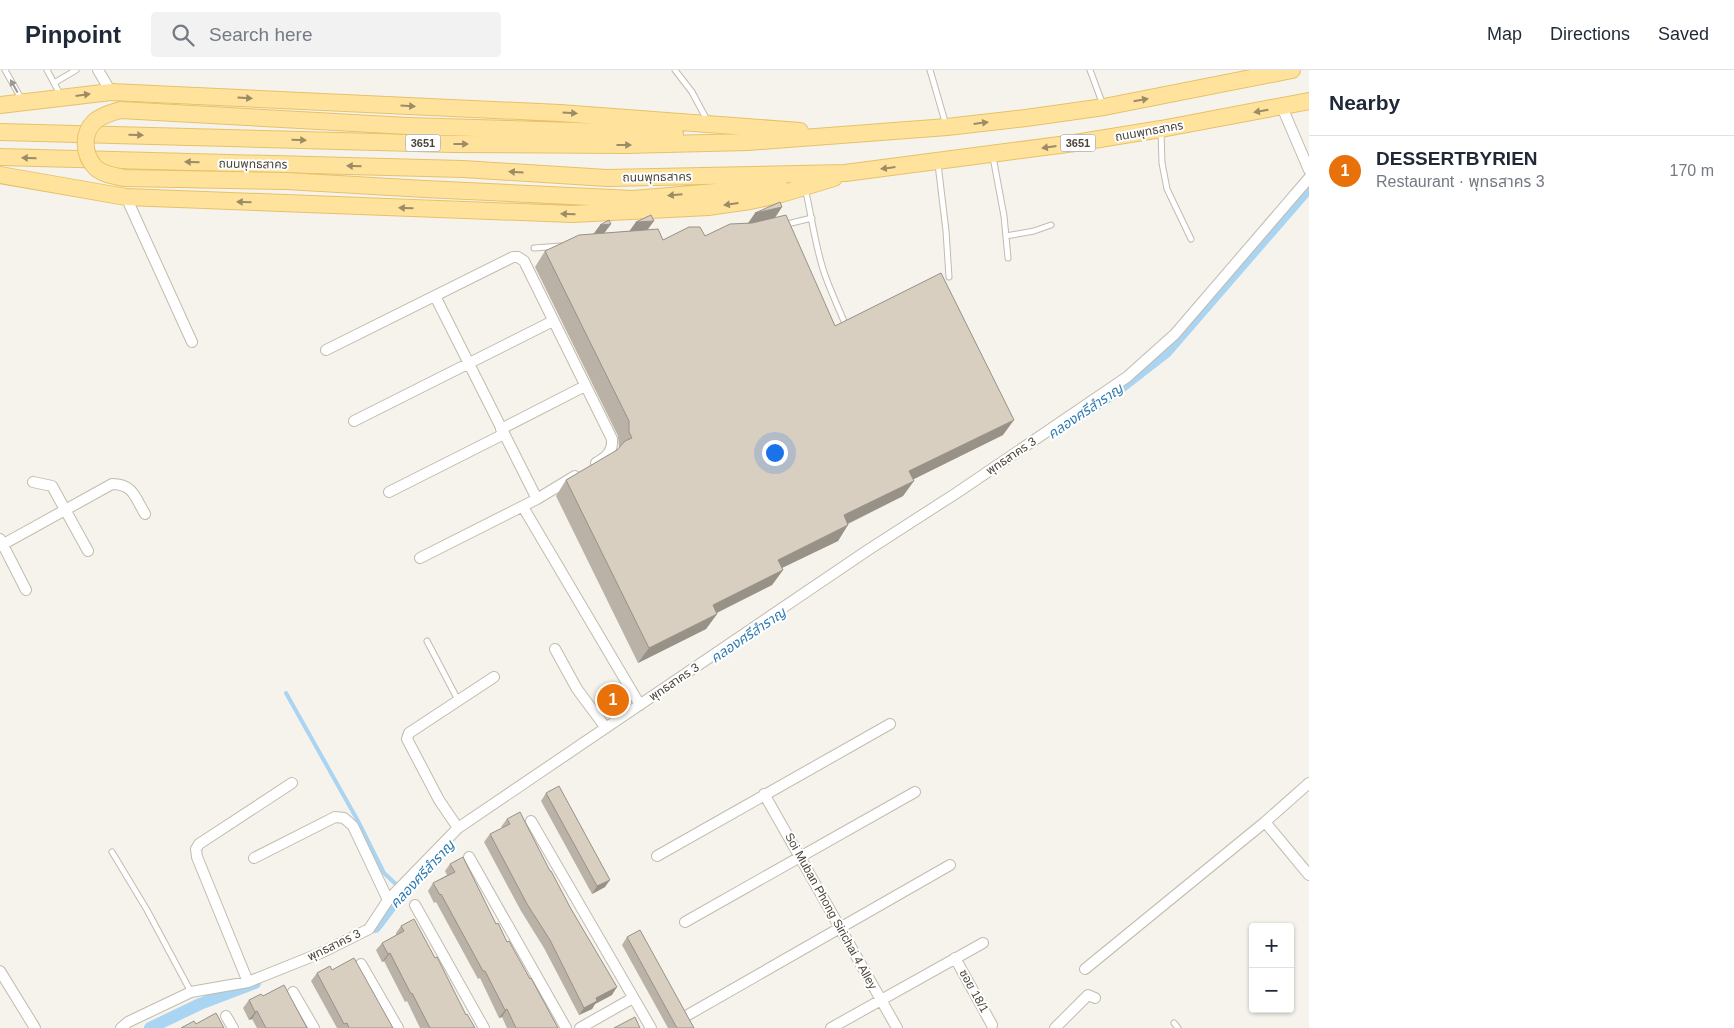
<!DOCTYPE html>
<html lang="en">
<head>
<meta charset="utf-8">
<style>
	:root { --surface:#fff; --page:#f2f2f3; --text:#1f2937; --muted:#747a83; --line:#e0e1e3; --accent:#fc3f1d }
	body { margin:0; font-family:Arial,"Noto Sans Thai",sans-serif; background:var(--page); color:var(--text) }
	.controls { position:absolute; right:15px; bottom:15px; display:grid; overflow:hidden; border-radius:5px; box-shadow:0 1px 4px #0004 }
	.controls button { width:45px; height:45px; display:grid; place-items:center; padding:0; border:0; border-bottom:1px solid var(--line); background:var(--surface); color:var(--text); font:25px sans-serif }
	.you { position:absolute; left:774px; top:382px; width:18px; height:18px; margin:-12px; border:4px solid #fff; border-radius:50%; background:#1a73e8; box-shadow:0 0 0 8px #1a73e833 }
	.badge { display:grid; place-items:center; width:32px; height:32px; border-radius:50%; background:var(--accent); color:#fff; font-size:16px; font-weight:700 }
	.pin { position:absolute; translate:-50% -50%; border:2px solid #fff; box-shadow:0 1px 5px #0006 }
	.list { margin:0; padding:0; list-style:none }
	h2 { display:flex; justify-content:space-between; align-items:center; height:65px; margin:0; padding:0 20px; font-size:21px }
	h2 small { font-size:16px; font-weight:400; color:var(--muted) }
	.list li { display:grid; grid-template-columns:32px 1fr auto; gap:15px; align-items:center; box-sizing:border-box; height:70px; padding:0 20px; border-top:1px solid var(--line) }
	.list b { display:block; font-size:19px; white-space:nowrap }
	.list p { margin:0; font-size:16px; white-space:nowrap; color:var(--muted) }
	.list em { font-size:16px; font-style:normal; color:var(--muted) }
	.icon { flex:none; width:28px; height:28px; fill:none; stroke:currentColor; stroke-width:2; stroke-linecap:round; stroke-linejoin:round }
	.map { position:relative; flex:none; width:1309px; height:958px; overflow:hidden }
	header { display:flex; align-items:center; gap:30px; box-sizing:border-box; height:70px; padding:0 25px; background:var(--surface); border-bottom:1px solid var(--line) }
	header strong { font-size:24px }
	nav { display:flex; gap:28px; margin-inline-start:auto; font-size:18px }
	.search { width:350px; height:45px; background:var(--page); display:flex; align-items:center; gap:12px; box-sizing:border-box; padding:0 18px; border-radius:5px; color:var(--muted); font-size:19px }
	main { display:flex }
	aside { flex:1; background:var(--surface) }
	.map>svg:first-child { display:block }
	.lines { fill:none; stroke-linecap:round; stroke-linejoin:round }
	.stream { stroke:#a9d4f2; stroke-width:4 }
	.canal { stroke:#a9d4f2; stroke-width:12 }
	.service-casing { stroke:#c2bbae; stroke-width:7 }
	.minor-casing { stroke:#c2bbae; stroke-width:12 }
	.primary-casing { stroke:#e6c16a; stroke-width:18 }
	.service { stroke:#fff; stroke-width:5 }
	.minor { stroke:#fff; stroke-width:10 }
	.primary { stroke:#ffe39c; stroke-width:16 }
	.primary-bridge-casing { stroke:#e6c16a; stroke-width:18; stroke-linecap:butt }
	.primary-bridge { stroke:#ffe39c; stroke-width:16 }
	.wall { fill:#bab2a6 }
	.shaded-wall { fill:#979187 }
	.building { fill:#d8cfc1; stroke:#979187 }
	.oneway { fill:#9c9892 }
	.oneway2 { fill:#9c8c66 }
	.labels { text-anchor:middle; dominant-baseline:central; stroke-width:4; stroke-linejoin:round; paint-order:stroke }
	.shield { fill:#fff; stroke:#817c74; stroke-width:1 }
	.shield-label { font-size:11px; font-weight:bold; fill:#4b4439 }
	.street-label { font-size:12px; fill:#4b4439; stroke:#fff }
	.water-label { font-size:14px; font-style:italic; fill:#2e7ab2; stroke:#fff }
</style>
</head>
<body>
<header>
<strong>Pinpoint</strong>
<div class="search"><svg class="icon" aria-label="search" viewBox="0 0 24 24"><circle cx="10" cy="10" r="6"/><path d="M15 15l6 6"/></svg>Search here</div>
<nav><a>Map</a><a>Directions</a><a>Saved</a></nav>
</header>
<main>
<div class="map">
<svg width="1309" height="958" viewBox="0 0 1309 958">
	<rect width="100%" height="100%" fill="#f6f3ec"/>
	<g class="lines">
		<path class="stream" d="M286,623l72,128 26,52 15,14"/>
		<path class="canal" d="M1080,345l32,-21 54,-42 143,-165
			M375,857l30,-39
			M150,958l50,-24 55,-21"/>
		<defs>
			<path id="service" d="M5,0l17,30
				M47,0l14,26
				M675,0l17,22 15,28
				M930,0l16,55
				M1090,0l13,35
				M54,13l22,-13
				M1161,62l1,31 5,26 24,50
				M993,87l11,59 4,42
				M938,94l8,67 3,46
				M805,118c7,29 10,59 20,87 6,17 14,34 21,51
				M783,155l29,-7
				M1006,166l28,-5 17,-6
				M534,178l27,-2
				M427,571l31,59
				M112,782l35,58 44,82
				M1174,953l4,5"/>
			<path id="minor" d="M98,0l13,22
				M1282,37l27,63
				M126,127l66,145
				M435,226l102,203
				M326,280l187,-93h5l6,4 88,178c1,13 -6,18 -16,24
				M354,351l199,-100
				M501,359l84,-43
				M33,412l19,4 36,65
				M389,422l115,-58
				M523,437l117,198
				M0,469l26,51
				M0,476l112,-62c21,0 23,13 33,30
				M420,488l117,-59 38,-23
				M555,579l22,40 29,39
				M764,724l133,234
				M531,751l120,207
				M1265,752l44,53
				M458,758l-19,-28 -32,-61 2,-6 85,-56
				M657,786l233,-132
				M469,787l97,171
				M254,788l81,-41 9,1 9,8 35,74
				M415,835l69,123
				M685,852l230,-130
				M955,888l37,67
				M361,894l37,64
				M1085,899l180,-147 44,-39
				M0,901l35,57
				M248,912l-51,-125 -1,-8 3,-5 93,-61
				M293,922l21,36
				M226,946l7,12
				M686,946l264,-151
				M121,958l7,-6 63,-30 57,-10 75,-30 46,-23 19,-29 70,-72 410,-278 90,-58 169,-115 48,-43 134,-156
				M580,958l53,-30
				M831,958l152,-85
				M1055,958l33,-33 7,3"/>
			<path id="primary" d="M0,35l111,-13 449,21 240,18
				M408,56l267,8
				M0,62l452,12 173,1 123,-3 199,-15 79,-9 78,-11 188,-37
				M0,87l463,12 144,9 238,-5 230,-30 86,-14 148,-28
				M0,105l126,22 446,17 136,-7 42,-6 28,-6 56,-17
				M425,119l208,10 95,-8 51,-6"/>
		</defs>
		<use href="#service" class="service-casing"/>
		<use href="#minor" class="minor-casing"/>
		<use href="#primary" class="primary-casing"/>
		<use href="#service" class="service"/>
		<use href="#minor" class="minor"/>
		<use href="#primary" class="primary"/>
		<defs>
			<path id="primary-bridge" d="M408,56l-288,-16c-9,3 -18,5 -25,11 -13,12 -12,33 0,46 6,7 20,9 29,11l162,3 139,8"/>
		</defs>
		<use href="#primary-bridge" class="primary-bridge-casing"/>
		<use href="#primary-bridge" class="primary-bridge"/>
	</g>
	<path class="wall" d="M782,137l-7,11 60,108 168,109 -90,44 -10,17 -55,28 -10,17 -56,27 1,2 -11,15 -55,28v1l-11,15 -68,34 -82,-167 10,-16 51,-30 2,-2 -1,-12 -83,-169 10,-16 48,-17 18,-10 -7,9 26,-2 6,-9 27,18 42,-4 43,-13z
		M546,723l59,94 -13,7 -51,-93z
		M507,749l105,176 -17,9 -3,5 -13,6 -35,-67 -23,-37 -37,-69 6,-8 12,-6 -1,-1z
		M450,794l46,60 34,55 28,49h-51l-5,-11 -3,1 -19,-40 -2,1 -42,-77 -2,1 -6,-12 5,-8 14,-8 -2,-4z
		M401,856l65,89 9,13h-55l-13,-27 -2,1 -21,-41 -2,1 -6,-12 6,-7 14,-8v-2z
		M627,867l67,91h-26l-46,-83z
		M332,900l61,58h-56l-26,-47 6,-8z
		M263,926l44,32h-50l-5,-9 -3,1 -6,-12 6,-8z"/>
	<path class="shaded-wall" d="M782,137l-11,16 -27,6 11,-16z
		M654,151l-11,15 -18,1 11,-15z
		M611,154l-11,15 -11,1 11,-15z
		M1014,350l-11,15 -105,52 11,-16z
		M914,411l-11,15 -70,35 11,-16z
		M848,455l-10,16 -71,34 11,-15z
		M783,500l-11,15 -70,35 11,-15z
		M717,544l-11,15 -68,34 11,-15z
		M610,810l-5,7 -13,7 5,-8z
		M390,883l-6,8 -2,1 6,-8z
		M617,917l-5,8 -17,9 -3,5 -13,6 5,-7 12,-10z
		M507,939l-5,8 -3,1 6,-8z
		M257,941l-5,8 -3,1 6,-8z"/>
	<path class="building" d="M780,132l2,5 -27,6z
		M651,145l3,6 -18,1z
		M786,145l49,111 106,-53 73,147 -105,51 5,10 -70,34 4,10 -70,35 5,10 -70,35 4,9 -68,34 -83,-168 51,-30 8,-9 7,-3 -3,-6v-11l-84,-170 34,-16 79,-6 5,11 26,-13h11l5,9 25,-12 22,-1z
		M609,150l2,4 -11,1z
		M559,716l51,94 -13,6 -51,-93z
		M520,742l30,59h1l20,38 46,78 -21,11 1,3 -13,7 -34,-68 -23,-36 -37,-70 20,-10 -3,-5z
		M463,787l33,67 2,-1 9,19 2,-1 21,38 1,-1 27,50h-42l-9,-19 -2,1 -20,-39h-2l-42,-77 -1,1 -7,-12 22,-11 -5,-8z
		M414,849l21,39 2,-1 29,58 1,-1 8,14h-45l-18,-35 -1,1 -21,-41 -2,1 -6,-11 22,-12 -3,-5z
		M640,860l54,98h-17l-50,-91z
		M354,888l39,70h-44l-2,-5 -3,1 -27,-51 13,-7 2,4z
		M284,915l23,43h-41l-9,-17 -2,1 -6,-12 12,-6 2,2z
		M216,943l8,15h-43l13,-7 2,3z
		M635,947l5,11h-26z"/>
	<defs><path id="oneway-solid" d="M-6-.8H1V-3.2L6.5 0L1 3.2V.8H-6Z" transform="scale(1.25)"/></defs>
	<use class="oneway" href="#oneway-solid" transform="translate(14 16) rotate(-119)"/>
	<g class="oneway2">
		<use href="#oneway-solid" transform="translate(83 25) rotate(-8)"/>
		<use href="#oneway-solid" transform="translate(245 28) rotate(3)"/>
		<use href="#oneway-solid" transform="translate(1141 30) rotate(-10)"/>
		<use href="#oneway-solid" transform="translate(408 36) rotate(3)"/>
		<use href="#oneway-solid" transform="translate(1261 41) rotate(170)"/>
		<use href="#oneway-solid" transform="translate(570 43) rotate(4)"/>
		<use href="#oneway-solid" transform="translate(981 53) rotate(-7)"/>
		<use href="#oneway-solid" transform="translate(136 65) rotate(2)"/>
		<use href="#oneway-solid" transform="translate(299 70) rotate(2)"/>
		<use href="#oneway-solid" transform="translate(461 74)"/>
		<use href="#oneway-solid" transform="translate(624 75)"/>
		<use href="#oneway-solid" transform="translate(1049 77) rotate(172)"/>
		<use href="#oneway-solid" transform="translate(29 88) rotate(-179)"/>
		<use href="#oneway-solid" transform="translate(192 92) rotate(-179)"/>
		<use href="#oneway-solid" transform="translate(354 96) rotate(-179)"/>
		<use href="#oneway-solid" transform="translate(888 98) rotate(173)"/>
		<use href="#oneway-solid" transform="translate(516 102) rotate(-176)"/>
		<use href="#oneway-solid" transform="translate(675 125) rotate(175)"/>
		<use href="#oneway-solid" transform="translate(244 132) rotate(-178)"/>
		<use href="#oneway-solid" transform="translate(731 134) rotate(172)"/>
		<use href="#oneway-solid" transform="translate(406 138) rotate(-178)"/>
		<use href="#oneway-solid" transform="translate(568 144) rotate(-179)"/>
	</g>
	<g class="labels">
		<g class="shield">
			<rect x="405.5" y="64.5" width="35" height="17" rx="4"/>
			<rect x="1060.5" y="64.5" width="35" height="17" rx="4"/>
		</g>
		<g class="shield-label">
			<text x="423" y="73">3651</text>
			<text x="1078" y="73">3651</text>
		</g>
		<g class="street-label">
			<text transform="translate(1149 61) rotate(-10)">ถนนพุทธสาคร</text>
			<text transform="translate(253 94) rotate(1)">ถนนพุทธสาคร</text>
			<text transform="translate(657 107) rotate(-1)">ถนนพุทธสาคร</text>
			<text transform="translate(1011 386) rotate(-34)">พุทธสาคร 3</text>
			<text transform="translate(674 612) rotate(-34)">พุทธสาคร 3</text>
			<text transform="translate(831 841) rotate(61)">Soi Muban Phong Sirichai 4 Alley</text>
			<text transform="translate(334 875) rotate(-26)">พุทธสาคร 3</text>
			<text transform="translate(974 921) rotate(61)">ซอย 18/1</text>
		</g>
		<g class="water-label">
			<text transform="translate(1085 341) rotate(-34)">คลองศรีสำราญ</text>
			<text transform="translate(748 565) rotate(-34)">คลองศรีสำราญ</text>
			<text transform="translate(422 804) rotate(-47)">คลองศรีสำราญ</text>
		</g>
	</g>
</svg>
<div class="controls">
<button>+</button>
<button>−</button>
</div>
<div class="you"></div>
<div class="pin badge" style="left:613px;top:630px;background:#e8710a">1</div>
</div>
<aside>
<h2>Nearby<small></small></h2>
<ul class="list">
<li><span class="badge" style="background:#e8710a">1</span><div><b>DESSERTBYRIEN</b><p>Restaurant · พุทธสาคร 3</p></div><em>170 m</em></li>
</ul>
</aside>
</main>
</body>
</html>
